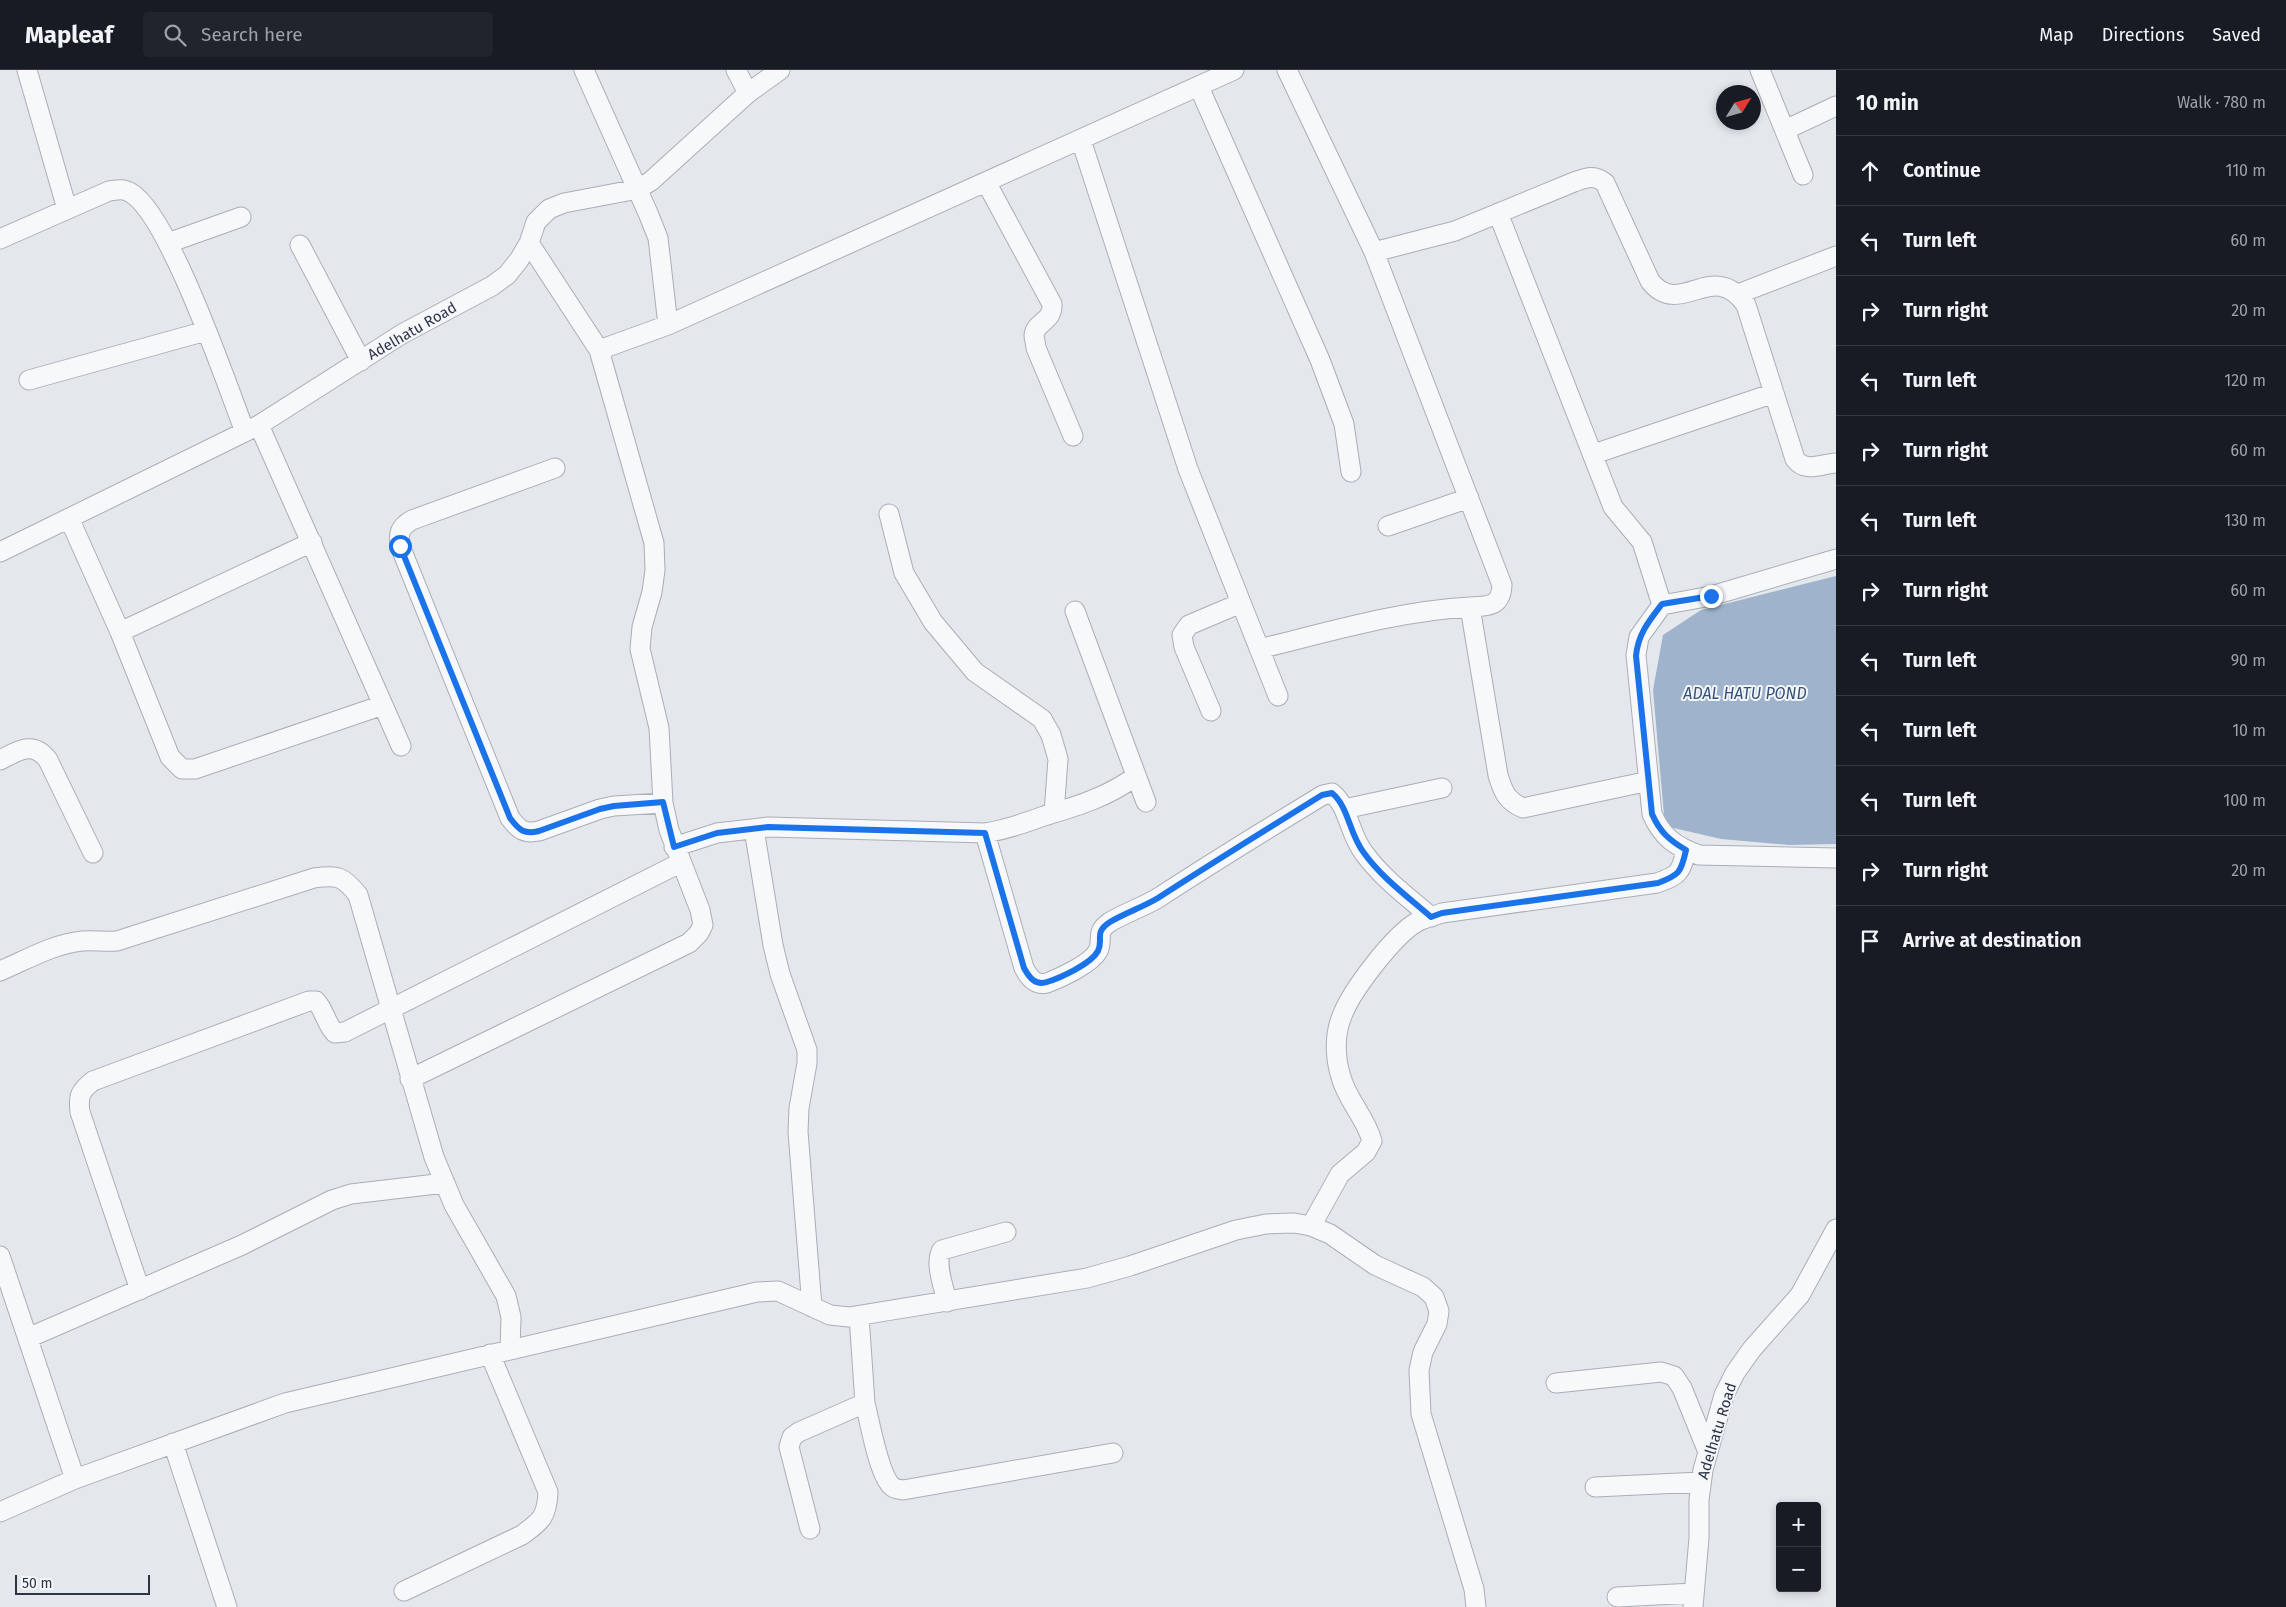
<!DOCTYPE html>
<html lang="en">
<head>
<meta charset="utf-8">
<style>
	:root { --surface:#171b24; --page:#20242c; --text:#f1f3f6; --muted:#9ea1a6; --line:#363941 }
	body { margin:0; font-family:"Fira Sans",sans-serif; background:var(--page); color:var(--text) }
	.controls { position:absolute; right:15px; bottom:15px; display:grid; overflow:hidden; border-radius:5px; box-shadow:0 2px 8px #0003 }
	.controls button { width:45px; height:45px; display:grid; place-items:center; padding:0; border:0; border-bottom:1px solid var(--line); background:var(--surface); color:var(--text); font:25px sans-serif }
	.compass { position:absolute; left:1716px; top:15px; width:45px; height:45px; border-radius:50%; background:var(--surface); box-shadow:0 2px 8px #0003; rotate:53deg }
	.scale { position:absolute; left:15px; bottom:12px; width:135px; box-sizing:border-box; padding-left:5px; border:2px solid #2b3445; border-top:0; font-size:14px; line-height:18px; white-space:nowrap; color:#2b3445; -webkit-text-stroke:4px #f4f6f9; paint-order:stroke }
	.stop { position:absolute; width:15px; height:15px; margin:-11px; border:4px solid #1a73e8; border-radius:50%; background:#fff }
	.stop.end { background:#1a73e8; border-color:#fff; box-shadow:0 1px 5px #0008 }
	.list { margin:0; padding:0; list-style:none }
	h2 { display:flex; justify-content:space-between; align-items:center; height:65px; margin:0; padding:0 20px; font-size:21px }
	h2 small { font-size:16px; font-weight:400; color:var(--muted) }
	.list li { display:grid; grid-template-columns:32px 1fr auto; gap:15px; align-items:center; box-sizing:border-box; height:70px; padding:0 20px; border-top:1px solid var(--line) }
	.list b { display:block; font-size:19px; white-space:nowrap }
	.list em { font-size:16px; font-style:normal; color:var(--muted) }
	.icon { flex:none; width:28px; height:28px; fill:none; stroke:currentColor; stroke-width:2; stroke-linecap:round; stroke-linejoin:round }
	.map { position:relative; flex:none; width:1836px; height:1537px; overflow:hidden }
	header { display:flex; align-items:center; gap:30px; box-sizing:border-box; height:70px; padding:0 25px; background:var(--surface); border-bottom:1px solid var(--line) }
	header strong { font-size:24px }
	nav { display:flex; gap:28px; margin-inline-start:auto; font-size:18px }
	.search { width:350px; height:45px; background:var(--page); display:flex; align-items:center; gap:12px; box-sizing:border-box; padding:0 18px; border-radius:5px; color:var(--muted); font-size:19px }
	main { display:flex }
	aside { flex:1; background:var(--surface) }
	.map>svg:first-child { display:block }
	.water { fill:#9fb4cc }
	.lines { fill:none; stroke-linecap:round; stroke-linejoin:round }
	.minor-casing { stroke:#a9aeb7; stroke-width:21 }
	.minor { stroke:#f7f8fa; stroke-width:19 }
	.route { stroke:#1a73e8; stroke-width:6 }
	.labels { text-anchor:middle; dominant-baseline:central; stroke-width:4; stroke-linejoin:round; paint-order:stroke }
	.street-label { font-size:15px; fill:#2b3445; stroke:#f4f6f9 }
	.water-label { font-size:16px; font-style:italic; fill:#34527a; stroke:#f4f6f9 }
</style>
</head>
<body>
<header>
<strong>Mapleaf</strong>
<div class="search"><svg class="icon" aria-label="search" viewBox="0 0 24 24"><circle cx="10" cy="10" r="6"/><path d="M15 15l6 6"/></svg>Search here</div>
<nav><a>Map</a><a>Directions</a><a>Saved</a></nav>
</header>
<main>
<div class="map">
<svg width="1836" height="1537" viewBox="0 0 1836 1537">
	<rect width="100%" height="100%" fill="#e4e7ec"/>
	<path class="water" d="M1836,506v268l-47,1 -68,-6 -56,-13 -12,-136 10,-55 38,-25z"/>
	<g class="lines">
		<defs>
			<path id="minor" d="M27,0l40,139
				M584,0l64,143 10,25 10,87
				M736,0l12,23
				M1287,0l87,182 128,333c-1,22 -14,21 -32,22
				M1760,0l43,105
				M1199,17l121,273 24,64 7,48
				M1785,60l51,-24
				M1081,70l107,329 90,227
				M986,112l66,122c1,18 -16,17 -18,31 0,4 2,9 2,13l37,88
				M1498,143l115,294 29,35 20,63 49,-9 125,-37
				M0,169l109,-48c8,-1 14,-3 22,2 38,22 96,192 114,239
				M168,173l73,-26
				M300,175l61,116
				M1374,182l81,-21 119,-49c12,-4 20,-8 31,1l45,98c30,39 63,-24 96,24l49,154c10,14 26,5 41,4
				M1738,224l98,-38
				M599,280l69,-25 566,-255
				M29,310l177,-49
				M1594,384l180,-61
				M555,398l-143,52c-12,7 -14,13 -12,26l110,272c9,12 14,16 29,13l61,-22 14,-3 49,-3
				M889,444l15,59 29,49 42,50 67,47 9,16 7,24 -4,54
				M69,448l51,114 50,125 12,12h13l188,-64 -124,-280
				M1388,456l81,-28
				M0,482l259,-127 143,-91 90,-48 15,-11 12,-15 10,-17 7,-21 13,-13 15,-6 74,-14 13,-8 97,-88 32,-23
				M1662,535l-23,32 -3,18 16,159c10,23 24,33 47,41l137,3
				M1075,541l71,191
				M120,562l192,-90
				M1259,579c70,-17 139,-38 211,-42l28,168c5,17 9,26 25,33l126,-27
				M383,635l18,41
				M1211,641l-27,-64 -2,-12 7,-10 52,-22
				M0,690c18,-9 33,-20 48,0l45,93
				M1344,739l98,-21
				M754,759l19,116 7,29 27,76v13l-8,45 -1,24 14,175
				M985,763l39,135c5,9 11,18 23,15 13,-5 44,-19 51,-32 6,-12 -4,-18 12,-29 15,-9 33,-15 48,-24 54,-35 109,-69 165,-103l9,-2c17,14 17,41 32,60 18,25 44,44 67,64
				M674,777l43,-14 51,-6 217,6c20,-3 40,-10 59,-17 33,-10 64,-19 92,-40
				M0,901c26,-11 53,-27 82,-30 11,-1 24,1 35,0l197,-63c24,-3 29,-2 44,17l76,262 20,48 52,91 5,21 -1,33
				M410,1009l279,-136 10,-10 4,-8 -3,-15 -31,-80 -6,-27 -4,-75 -19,-79 2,-22 10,-35 3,-22 -1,-27 -55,-193 -70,-107
				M1311,1156l29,-52 26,-22 6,-11c-6,-23 -25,-41 -31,-64 -6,-19 -7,-42 1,-61 9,-25 52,-81 75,-94 7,-4 17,-6 25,-9l215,-30c22,-8 24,-10 29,-33
				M0,1186l75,223
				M140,1220l-60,-178c-2,-16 0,-21 13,-31l216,-80h7c9,10 10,23 19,32l10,-1 335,-169
				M947,1232c-3,-15 -13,-39 -5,-52l64,-18
				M28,1268l214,-93 90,-45 19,-6 94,-11
				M1556,1313l105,-11 13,4 8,12 26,64
				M865,1333c5,20 13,66 24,80 4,6 8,6 14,7l210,-37
				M173,1373l54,164
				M1595,1417l106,-5
				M0,1442l75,-33 210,-76 472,-111 21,-1 52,24 19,2 238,-39 43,-12 106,-36 30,-6 28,-1 17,3 19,8 45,31 48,22 11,10 5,14 -2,13 -14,28 -4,18 2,44 53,175 2,18
				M810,1459l-21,-82 3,-10 7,-5 66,-29 -6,-87
				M404,1521l118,-56c19,-14 25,-18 26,-43l-58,-138
				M1617,1527l77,-4
				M1693,1537l6,-69v-38l4,-30 21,-75 11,-22 17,-24 48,-54 36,-66"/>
		</defs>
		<use href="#minor" class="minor-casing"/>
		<use href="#minor" class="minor"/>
	</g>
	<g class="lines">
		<path class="route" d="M400,476l110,272c9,12 14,17 29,13l61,-22 14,-3 49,-4 11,45 43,-14 51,-6 217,6 39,135c5,9 11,18 23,14 13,-4 44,-18 51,-31 6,-12 -5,-18 12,-29 15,-9 33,-15 48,-24 54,-35 109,-69 164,-103l10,-2c17,14 17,41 32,60 18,25 44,44 67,64l11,-4 216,-30c21,-8 23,-10 28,-33 -17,-10 -26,-18 -34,-36l-16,-158c2,-22 13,-35 26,-52l49,-8"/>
	</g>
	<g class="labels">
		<g class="street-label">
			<text transform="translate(412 261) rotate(-30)">Adelhatu Road</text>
			<text transform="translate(1717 1361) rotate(-73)">Adelhatu Road</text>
		</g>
		<g class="water-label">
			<text x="1745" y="623">ADAL HATU POND</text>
		</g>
	</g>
</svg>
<div class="controls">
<button>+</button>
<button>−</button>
</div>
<svg class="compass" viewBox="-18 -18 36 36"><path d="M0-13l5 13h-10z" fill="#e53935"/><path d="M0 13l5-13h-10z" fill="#9ea1a6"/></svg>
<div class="scale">50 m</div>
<div class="stop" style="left:400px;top:476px"></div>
<div class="stop end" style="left:1711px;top:526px"></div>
</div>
<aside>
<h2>10 min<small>Walk · 780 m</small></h2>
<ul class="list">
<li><svg class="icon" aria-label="ahead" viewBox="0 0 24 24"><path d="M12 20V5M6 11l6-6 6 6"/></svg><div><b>Continue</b></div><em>110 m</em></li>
<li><svg class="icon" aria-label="left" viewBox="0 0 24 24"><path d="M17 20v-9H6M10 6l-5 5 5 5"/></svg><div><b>Turn left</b></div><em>60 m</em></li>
<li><svg class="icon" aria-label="right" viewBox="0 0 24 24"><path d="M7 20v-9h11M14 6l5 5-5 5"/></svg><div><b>Turn right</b></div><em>20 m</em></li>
<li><svg class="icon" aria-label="left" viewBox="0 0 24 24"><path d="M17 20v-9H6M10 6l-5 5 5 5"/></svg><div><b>Turn left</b></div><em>120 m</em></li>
<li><svg class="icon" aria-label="right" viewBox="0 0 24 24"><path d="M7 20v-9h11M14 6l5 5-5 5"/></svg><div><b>Turn right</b></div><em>60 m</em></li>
<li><svg class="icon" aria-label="left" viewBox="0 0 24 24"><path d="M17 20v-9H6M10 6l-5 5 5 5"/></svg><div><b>Turn left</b></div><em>130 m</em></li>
<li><svg class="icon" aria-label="right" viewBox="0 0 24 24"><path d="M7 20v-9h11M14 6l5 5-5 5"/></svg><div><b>Turn right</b></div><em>60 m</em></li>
<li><svg class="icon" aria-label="left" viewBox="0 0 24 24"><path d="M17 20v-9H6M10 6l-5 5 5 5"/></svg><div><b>Turn left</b></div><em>90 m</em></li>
<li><svg class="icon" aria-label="left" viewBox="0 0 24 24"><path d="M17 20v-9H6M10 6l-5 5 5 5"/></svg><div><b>Turn left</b></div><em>10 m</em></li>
<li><svg class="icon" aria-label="left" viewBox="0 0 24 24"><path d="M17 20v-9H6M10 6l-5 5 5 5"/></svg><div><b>Turn left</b></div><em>100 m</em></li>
<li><svg class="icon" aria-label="right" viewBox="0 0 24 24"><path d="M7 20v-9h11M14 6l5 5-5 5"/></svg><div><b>Turn right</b></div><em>20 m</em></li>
<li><svg class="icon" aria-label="arrive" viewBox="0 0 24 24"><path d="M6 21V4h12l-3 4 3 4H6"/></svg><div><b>Arrive at destination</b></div></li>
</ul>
</aside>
</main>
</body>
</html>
